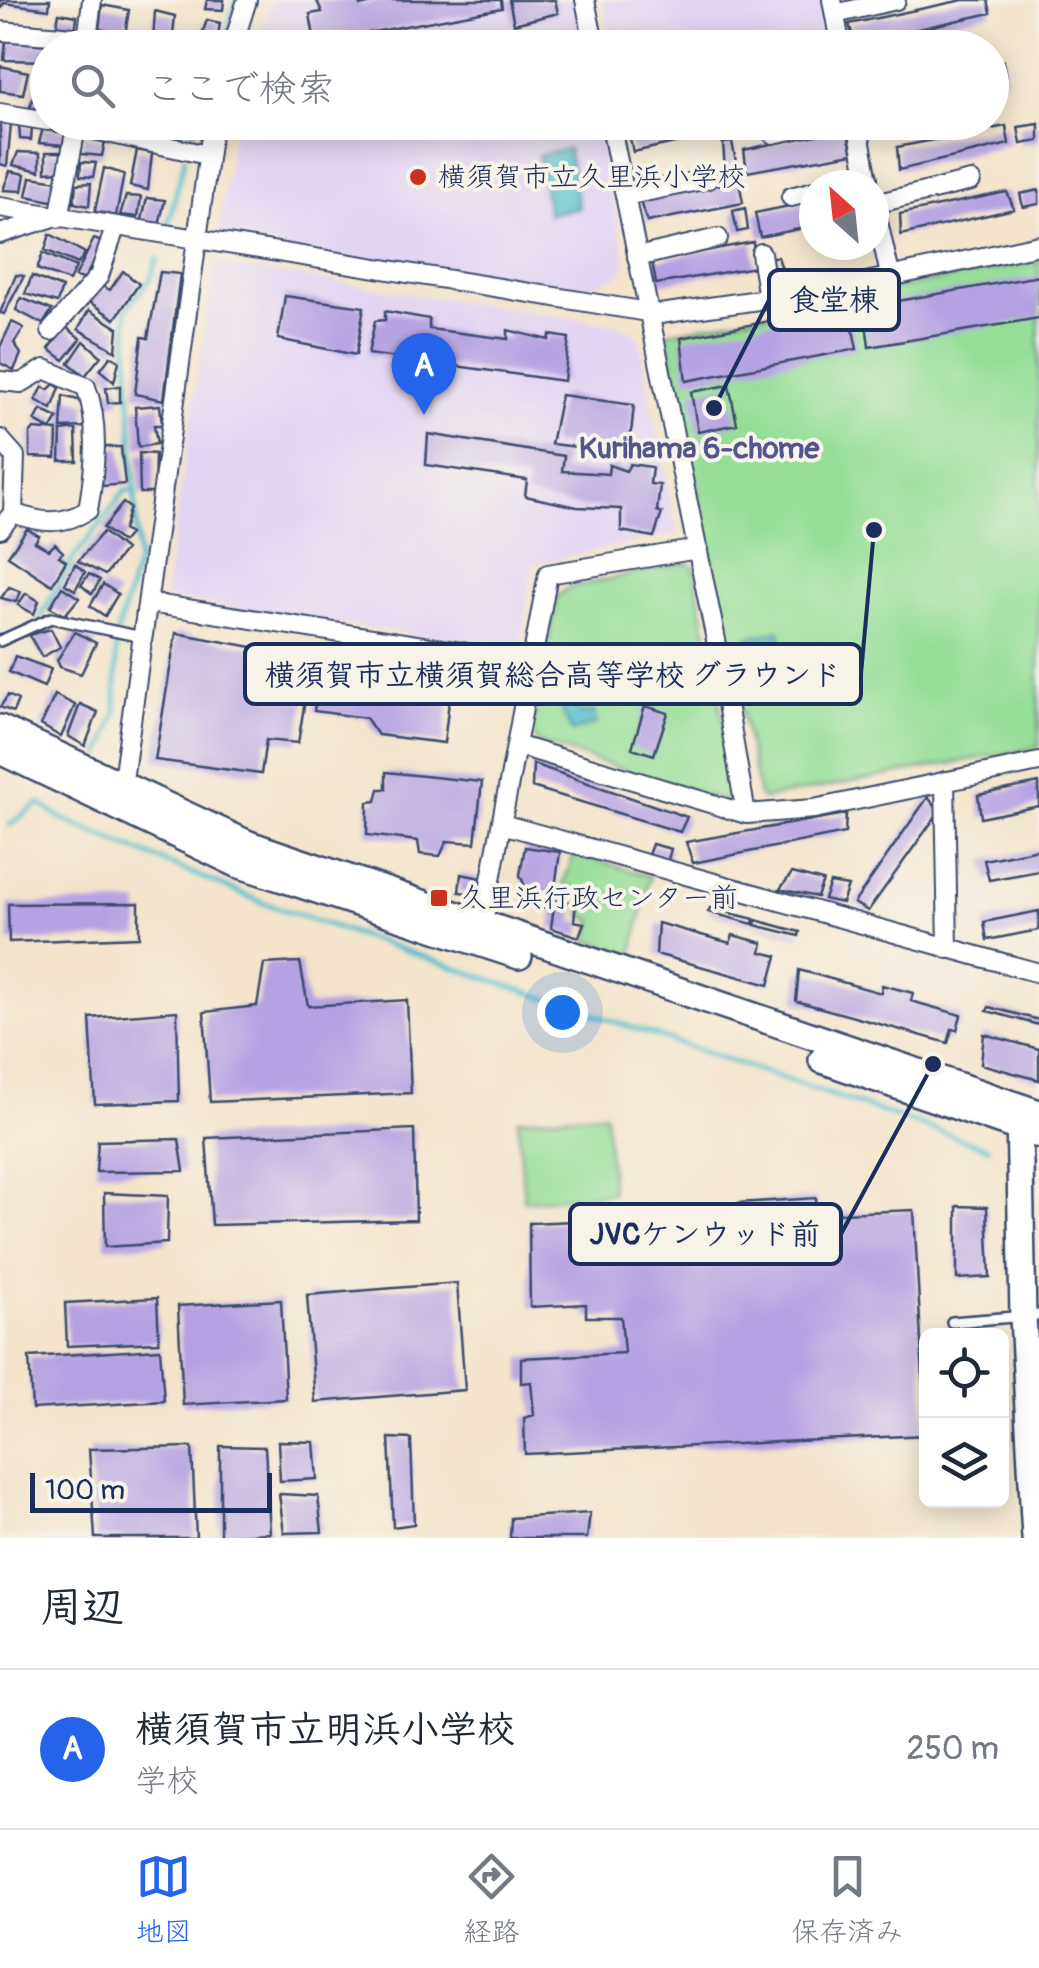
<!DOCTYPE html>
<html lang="ja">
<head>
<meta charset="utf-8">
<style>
	:root { --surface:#fff; --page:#f6f6f7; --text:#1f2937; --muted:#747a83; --line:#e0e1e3; --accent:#2563eb }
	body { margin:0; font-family:Pangolin,"Klee One",sans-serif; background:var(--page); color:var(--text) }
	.controls { position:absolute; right:30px; bottom:30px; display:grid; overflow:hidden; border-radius:15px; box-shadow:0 5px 25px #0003 }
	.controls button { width:90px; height:90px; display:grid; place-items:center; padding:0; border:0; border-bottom:2px solid var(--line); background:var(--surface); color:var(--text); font:50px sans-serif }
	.compass { position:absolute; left:799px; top:170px; width:90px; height:90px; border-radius:50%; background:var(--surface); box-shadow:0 5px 25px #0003; rotate:333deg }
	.scale { position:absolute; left:30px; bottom:25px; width:242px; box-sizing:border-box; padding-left:10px; border:5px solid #1b2f5e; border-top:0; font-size:28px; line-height:35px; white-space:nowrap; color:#1b2f5e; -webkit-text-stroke:8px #f7f3e8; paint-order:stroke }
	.you { position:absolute; left:562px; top:1012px; width:35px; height:35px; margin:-25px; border:8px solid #fff; border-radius:50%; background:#1a73e8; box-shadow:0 0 0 15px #1a73e833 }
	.badge { display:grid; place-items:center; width:65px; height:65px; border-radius:50%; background:var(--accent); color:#fff; font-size:32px; font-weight:700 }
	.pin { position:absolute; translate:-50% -82px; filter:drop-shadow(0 2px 5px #0008) }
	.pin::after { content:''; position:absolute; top:52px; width:35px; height:30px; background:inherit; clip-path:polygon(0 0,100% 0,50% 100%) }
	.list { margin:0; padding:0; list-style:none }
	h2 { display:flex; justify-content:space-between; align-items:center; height:130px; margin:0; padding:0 40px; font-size:42px }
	h2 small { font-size:32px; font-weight:400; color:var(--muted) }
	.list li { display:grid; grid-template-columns:65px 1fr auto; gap:30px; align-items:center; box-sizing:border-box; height:160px; padding:0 40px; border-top:2px solid var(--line) }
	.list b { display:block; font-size:38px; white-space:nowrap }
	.list p { margin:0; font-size:32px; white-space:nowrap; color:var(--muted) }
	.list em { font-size:32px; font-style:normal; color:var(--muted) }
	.icon { flex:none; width:55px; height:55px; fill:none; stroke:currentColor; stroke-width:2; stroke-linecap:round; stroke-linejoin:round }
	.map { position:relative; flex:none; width:1039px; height:1538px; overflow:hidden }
	.search { position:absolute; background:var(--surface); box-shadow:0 5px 25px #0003; left:30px; right:30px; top:30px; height:110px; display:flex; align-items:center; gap:25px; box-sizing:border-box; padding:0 35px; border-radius:55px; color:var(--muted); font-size:38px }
	.sheet { height:290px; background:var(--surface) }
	nav { display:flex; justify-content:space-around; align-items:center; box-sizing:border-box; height:140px; border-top:2px solid var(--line); background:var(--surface); font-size:28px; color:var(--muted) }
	nav a { display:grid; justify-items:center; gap:5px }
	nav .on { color:var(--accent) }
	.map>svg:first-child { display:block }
	.built { fill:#e2d4f3 }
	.green { fill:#96de98; stroke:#58867b; stroke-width:2.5 }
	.water { fill:#53bfce; stroke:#377796; stroke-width:2.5 }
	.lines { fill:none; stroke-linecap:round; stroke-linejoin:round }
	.stream { stroke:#53bfce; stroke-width:5 }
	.building { fill:#b5a2e2 }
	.lane-casing { stroke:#3b4a6e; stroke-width:14 }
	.street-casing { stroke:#3b4a6e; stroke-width:22 }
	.secondary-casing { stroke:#3b4a6e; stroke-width:30 }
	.lane { stroke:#fff; stroke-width:9 }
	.street { stroke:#fff; stroke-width:18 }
	.secondary { stroke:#fff; stroke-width:25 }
	.poi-dot { fill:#c8321e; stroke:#f7f3e8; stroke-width:4 }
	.labels { text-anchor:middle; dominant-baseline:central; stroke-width:8; stroke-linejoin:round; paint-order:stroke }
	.poi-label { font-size:28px; fill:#1b2f5e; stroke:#f7f3e8; text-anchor:start }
	.neighbourhood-label { font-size:30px; font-weight:bold; fill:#51578c; stroke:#f7f3e8 }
	.leader { fill:none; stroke:#1b2f5e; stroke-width:4 }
	.callout-dot { fill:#1b2f5e; stroke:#f7f3e8; stroke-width:4 }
	.callout { fill:#f7f3e8; stroke:#1b2f5e; stroke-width:4 }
	.callout-label { font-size:30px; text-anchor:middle; font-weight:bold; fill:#1b2f5e }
</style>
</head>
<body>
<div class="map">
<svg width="1039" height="1538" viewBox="0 0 1039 1538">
	<rect width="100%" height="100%" fill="#f7f3e8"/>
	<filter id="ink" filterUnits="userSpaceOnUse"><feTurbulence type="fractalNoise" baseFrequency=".01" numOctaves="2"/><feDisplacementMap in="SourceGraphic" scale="20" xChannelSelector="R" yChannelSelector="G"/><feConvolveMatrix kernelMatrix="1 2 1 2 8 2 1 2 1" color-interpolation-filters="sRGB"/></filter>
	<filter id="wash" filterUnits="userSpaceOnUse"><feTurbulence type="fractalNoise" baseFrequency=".0048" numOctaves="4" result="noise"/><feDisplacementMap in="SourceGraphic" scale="40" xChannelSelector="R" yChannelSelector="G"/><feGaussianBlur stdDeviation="2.25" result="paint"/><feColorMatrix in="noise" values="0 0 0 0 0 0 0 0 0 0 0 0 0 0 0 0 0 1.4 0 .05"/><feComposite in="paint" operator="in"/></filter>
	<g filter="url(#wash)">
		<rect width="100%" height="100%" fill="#f3e4cb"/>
		<path class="built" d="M271,0h305l9,47 -329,1z
			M603,0h221l6,34 -74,13h-144z
			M234,123h365l27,141 -7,12 -43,15 -351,-51 -6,-9z
			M215,264l405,61 19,12 38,196 -144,31 -13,82 -7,3 -349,-51z"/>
		<path class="green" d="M1039,261v486l-276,52 -4,-3 -93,-463z
			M687,562l7,6 43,227 -8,8 -192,-61 -6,-11 26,-134 11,-9z
			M574,854l76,22 -18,80 -44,-16 6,-19 -13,-6 6,-22 -24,-9z
			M605,1113l7,80 -88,8 -6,-82z"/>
		<path class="water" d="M568,149l11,59 -31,6 -10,-59z
			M780,631l11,60 -32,6 -11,-60z
			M571,703l11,11 12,-3 2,13 -24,8 -11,-22z"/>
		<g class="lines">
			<path class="stream" d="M227,35l9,-35
				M189,146l7,-24
				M168,226l17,-69
				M41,616l32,-57 52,-68 9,-1
				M101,755l15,-42v-76l22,-77 -12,-250 24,-31 8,-20
				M10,825l29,-22 25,17 200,83 724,245"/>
		</g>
		<g id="blocks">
			<path class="building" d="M0,0h50l-1,9 -45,-6 -4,7z
				M207,0h17l-1,10 -18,-1z
				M323,0h36l1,6 24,-6h117l1,8 -187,35 -5,-29 12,-2 -5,-11z
				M509,0h46l3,13 -44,11z
				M963,0h25l3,13 -136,30 -6,-19z
				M102,5l27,5 -4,25 -26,-6z
				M155,11l20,5 -3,28 -19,-4z
				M59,13l18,3 -2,16 -19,-2z
				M207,20l13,3 -4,25 -18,-3z
				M6,41l42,4v16l-44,-1z
				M1003,61l3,17 -14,3v-18z
				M0,66l28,6 -5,22 -23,-3z
				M36,87l12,1 -4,22 -14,-3z
				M0,122l11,2 -4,42 -7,-2z
				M160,122h24l-6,19 -22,-8z
				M667,122h62l1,9 -97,21 -5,-23z
				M19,124l13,2 -1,14 -11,-1z
				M1039,124v17l-18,3 -3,-17z
				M1006,126l3,18 -110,26 -2,-23z
				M846,127l7,26 -106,19 -3,-22z
				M43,128l24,3 -2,14 -26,-2z
				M84,135l21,6 -3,15 -21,-2z
				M732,142l5,24 -12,3 -2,-26z
				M137,150l15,3 -4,37 -18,-4z
				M18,152l22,1v18l-27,-6z
				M46,152h18l-2,19 -16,1z
				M81,162l15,1 -3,14 -13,-1z
				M104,168l20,6 -8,42 -21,-5z
				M10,171l15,3 -3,17 -19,-1z
				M31,177l28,4 -3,21 -29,-6z
				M739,181l4,22 -96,19 -8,-23z
				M91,183l-2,23 -15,-3 2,-19z
				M1039,190v14l-16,3 -3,-13z
				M1007,192l7,17 -113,26 -1,-21z
				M126,196l15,1 -3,20 -18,-2z
				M147,198l18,2 -6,25 -17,-5z
				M814,201v25l-54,11 -5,-24z
				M745,208l3,22 -11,2 -4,-21z
				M50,234l35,19 -7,11 -33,-14z
				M94,239l10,4 -20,36 -9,-2z
				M753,242l2,25 -99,17 -4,-23z
				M43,253l33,14 -7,14 -32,-12z
				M770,257h8l6,18 -11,4z
				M123,271l16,13 -24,35 -27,-18 10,-17 12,6z
				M160,272l20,2 -16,126 -29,-6 7,-57 6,1z
				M16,275l8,1 -20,38 -4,-1z
				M32,276l30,12 -5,15 -32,-9z
				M1039,276v42l-170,29 -5,-40z
				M285,296l79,11 -8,48 -78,-16z
				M21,298l31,12 -9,14 -27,-14z
				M848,306l9,43 -171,32 -5,-43z
				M89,310l29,18 -2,23 -38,-22z
				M385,311l44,8v10l79,10v-9l41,10 1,-5 19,3 -5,43 -196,-27 7,-33 10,-1z
				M12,322l12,6 -10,15 7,11 -7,16 -14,-7v-16z
				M66,327l15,12 -17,21 -15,-11z
				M84,341l17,15 -16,20 -16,-13z
				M111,356l8,5 -5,21 -14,-12z
				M54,384l6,4 -8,21 -16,-9 7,-13 5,3z
				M729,385l8,39 -39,8 -7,-40z
				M120,386v16l-12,1 -2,-15z
				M561,395l73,10 -5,48 -78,-9z
				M63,396l23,6v25l-25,1z
				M160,405l2,20h-8l3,19 -19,3 -3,-40z
				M41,410l17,8 -7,12 -16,-9z
				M34,429l23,2 -1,27 -26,-1v-23z
				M76,429l1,32h-17l1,-30z
				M428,434l136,22 -2,15 46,3 1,-9 17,6 4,-7 22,3 -2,17 10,1 -3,26 5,2 -8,24 -33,-6v-22l-44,-2 -52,-11 2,-16 -101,-15z
				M104,447h17l4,37 -23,2z
				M139,453l16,1 -1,39h-14z
				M123,503l7,5 -7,22 6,4 -7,8 -19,-14z
				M27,529l12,7 -4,6 14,8 6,-6 8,8 -4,4 7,5 -14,24 -44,-29z
				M103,532l22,18 -20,25 -27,-14z
				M75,564l10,8 -10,18 -10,-6z
				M89,574l11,6 -8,14 -11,-9z
				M103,584l15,10 -13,22 -15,-10z
				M9,587l12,5 -5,10 -15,-4z
				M62,587l17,11 -14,17 -15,-8z
				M26,593l13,8 -5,13 -16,-9z
				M51,629l9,18 -18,10 -13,-22z
				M75,632l21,11 -15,31 -21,-7 -3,-7z
				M176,633l103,19 -5,38 32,4 -8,49 -32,-3 -5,34 -106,-14z
				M15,656l36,13 -7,18 -35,-15z
				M321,659l131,17 -8,67 -66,-8 -12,-17 -52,-7z
				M8,695l10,5 -5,12 -13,-5z
				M55,695l20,10 -14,32 -20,-12z
				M80,704l18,8 -13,34 -17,-10z
				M645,706l23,7 -14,42 -22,-7z
				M533,764l154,53 -7,15 -148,-45z
				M386,772l96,10 -7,61 -28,-2 -7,15 -20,-2 -2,-13 -51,-6 1,-33 8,-1 3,-12h7z
				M1039,783v23l-58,12 -3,-23z
				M928,797l11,15 -71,99 -14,-8z
				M846,814l-1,19 -152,30 -7,-21z
				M652,844l19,5 -4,14 -19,-8z
				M525,847l35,5 -8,57 -29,-5 3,-15 -6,-14z
				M1039,849v22l-50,9 -5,-20z
				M792,873l31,8 -6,16 -37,-8z
				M461,874l20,4 -5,16 -17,-2z
				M830,883l18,3 -6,17 -18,-4z
				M556,891l11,2 -2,8 11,2 -2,18 10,2 -5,14 -28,-9z
				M139,903v34l-130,5 -1,-38z
				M710,908l44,11 -1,5 -45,-12z
				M1039,911v19l-52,10 -3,-18z
				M756,920l44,12 -1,4 -44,-11z
				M658,923l72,20 3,-8 30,8 -2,9 16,4 -8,29 -113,-31z
				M300,962l8,44 99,-6 4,93 -201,9 -6,-90 53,-6 7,-42z
				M799,970l82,23 1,-8 31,8 -2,8 50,14 -4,15 -5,-1 -4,14 -152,-42z
				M989,1007l50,13v5l-52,-14z
				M177,1011l2,90 -84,3 -5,-86z
				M984,1034l55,15v31l-58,-16z
				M414,1129l2,91 -204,5 -6,-87z
				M179,1139l5,32 -88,1 2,-31z
				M104,1193l64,3 -1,47 -62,4z
				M816,1198l1,16 97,-4 12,225 -401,19 -1,-36 10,-3 -3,-33 -10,1v-25l103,-5 -3,-36h-35v-13l-56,3 -1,-84 209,-9v-11z
				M957,1206l30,1 3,70 -33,2z
				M457,1283l8,107 -150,12 -8,-107z
				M157,1298l2,44 -92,4 -2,-43z
				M281,1300l5,99 -103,6 -5,-99z
				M160,1349l4,52 -132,8 -3,-52z
				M389,1438l22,1 3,85 -21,3z
				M278,1441l36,1 3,37 -37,2z
				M220,1446l45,1 5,86 -50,3z
				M192,1447l4,91h-101l-6,-89z
				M279,1494l39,2 4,36 -38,1z
				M590,1513l-3,25h-77l1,-20z"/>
		</g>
	</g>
	<g filter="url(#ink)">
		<use href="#blocks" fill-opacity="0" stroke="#3b4a6e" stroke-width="2.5"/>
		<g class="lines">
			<defs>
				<path id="lane" d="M0,641l51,-23 91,19
					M952,1322l87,-7"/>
				<path id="street" d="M585,0l10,48
					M832,0l9,48
					M835,14l61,-14
					M0,31l87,7 41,10
					M86,48l6,-48
					M232,48l15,-48
					M0,113l48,8
					M58,122l149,33
					M610,122l106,518 30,174
					M857,122l12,63
					M773,134l58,-12
					M839,185l29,-7
					M625,196l83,-17
					M791,197l23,-6
					M874,204l97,-23
					M874,204l17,75
					M0,207l660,107 168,-24 211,-45
					M59,218l18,-96
					M0,234l51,-16
					M761,253l7,46
					M637,257l81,-19
					M51,331l48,-55 16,-48
					M0,381l21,2 24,-14 41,18c14,38 9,83 2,123 -26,16 -47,13 -75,3
					M0,439l15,17 -2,57 -13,16
					M149,603l383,60
					M516,745l230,69 68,-5 225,-47
					M945,781l3,168
					M121,795l92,-673
					M502,824l537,149
					M481,933l67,-359 150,-25"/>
				<path id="secondary" d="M0,728l249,116 790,269
					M0,751l237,113 282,92
					M822,1060l217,75
					M1019,1113l4,204 12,221"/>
			</defs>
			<use href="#lane" class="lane-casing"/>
			<use href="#street" class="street-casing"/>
			<use href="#secondary" class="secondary-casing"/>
			<use href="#lane" class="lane"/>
			<use href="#street" class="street"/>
			<use href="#secondary" class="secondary"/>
		</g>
	</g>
	<g class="poi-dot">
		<circle cx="418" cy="177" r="10"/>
		<rect x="429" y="888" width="20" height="20" rx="5"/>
	</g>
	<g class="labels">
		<g class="poi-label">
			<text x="438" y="177">横須賀市立久里浜小学校</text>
			<text x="459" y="898">久里浜行政センター前</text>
		</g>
		<g class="neighbourhood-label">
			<text x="699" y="448">Kurihama 6-chome</text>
		</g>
	</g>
	<path class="leader" d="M714 408L769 300M874 530L861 674M933 1064L841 1234"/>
	<g class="callout-dot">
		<circle cx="714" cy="408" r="10"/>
		<circle cx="874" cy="530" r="10"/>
		<circle cx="933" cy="1064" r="10"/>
	</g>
	<g class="callout">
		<rect x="769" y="270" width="130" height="60" rx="10"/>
		<rect x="245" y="644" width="616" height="60" rx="10"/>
		<rect x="570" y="1204" width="271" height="60" rx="10"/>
	</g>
	<g class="callout-label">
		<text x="834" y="310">食堂棟</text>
		<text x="553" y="685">横須賀市立横須賀総合高等学校 グラウンド</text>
		<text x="705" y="1244">JVCケンウッド前</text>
	</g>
</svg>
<div class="controls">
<button><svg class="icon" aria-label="locate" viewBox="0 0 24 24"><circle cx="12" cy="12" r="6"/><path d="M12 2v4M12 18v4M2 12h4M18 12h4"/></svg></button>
<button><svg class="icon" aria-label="layers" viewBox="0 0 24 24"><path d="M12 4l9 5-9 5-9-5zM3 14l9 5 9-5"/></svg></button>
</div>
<svg class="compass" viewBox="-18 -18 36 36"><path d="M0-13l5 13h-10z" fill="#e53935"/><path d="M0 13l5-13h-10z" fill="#747a83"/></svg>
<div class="scale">100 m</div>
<div class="you"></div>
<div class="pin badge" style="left:424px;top:415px">A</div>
<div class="search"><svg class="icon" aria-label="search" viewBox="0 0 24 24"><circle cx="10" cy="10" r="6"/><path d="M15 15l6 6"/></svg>ここで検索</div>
</div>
<section class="sheet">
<h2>周辺<small></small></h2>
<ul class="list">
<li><span class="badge">A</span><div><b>横須賀市立明浜小学校</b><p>学校</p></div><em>250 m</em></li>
</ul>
</section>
<nav>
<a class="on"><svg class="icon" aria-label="map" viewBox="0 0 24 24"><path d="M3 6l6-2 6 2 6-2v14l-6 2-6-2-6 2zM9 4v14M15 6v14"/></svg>地図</a>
<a><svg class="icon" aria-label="directions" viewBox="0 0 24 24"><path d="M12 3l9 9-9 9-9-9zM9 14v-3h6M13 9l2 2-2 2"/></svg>経路</a>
<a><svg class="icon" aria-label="saved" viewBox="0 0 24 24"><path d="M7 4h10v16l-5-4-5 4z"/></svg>保存済み</a>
</nav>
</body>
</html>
